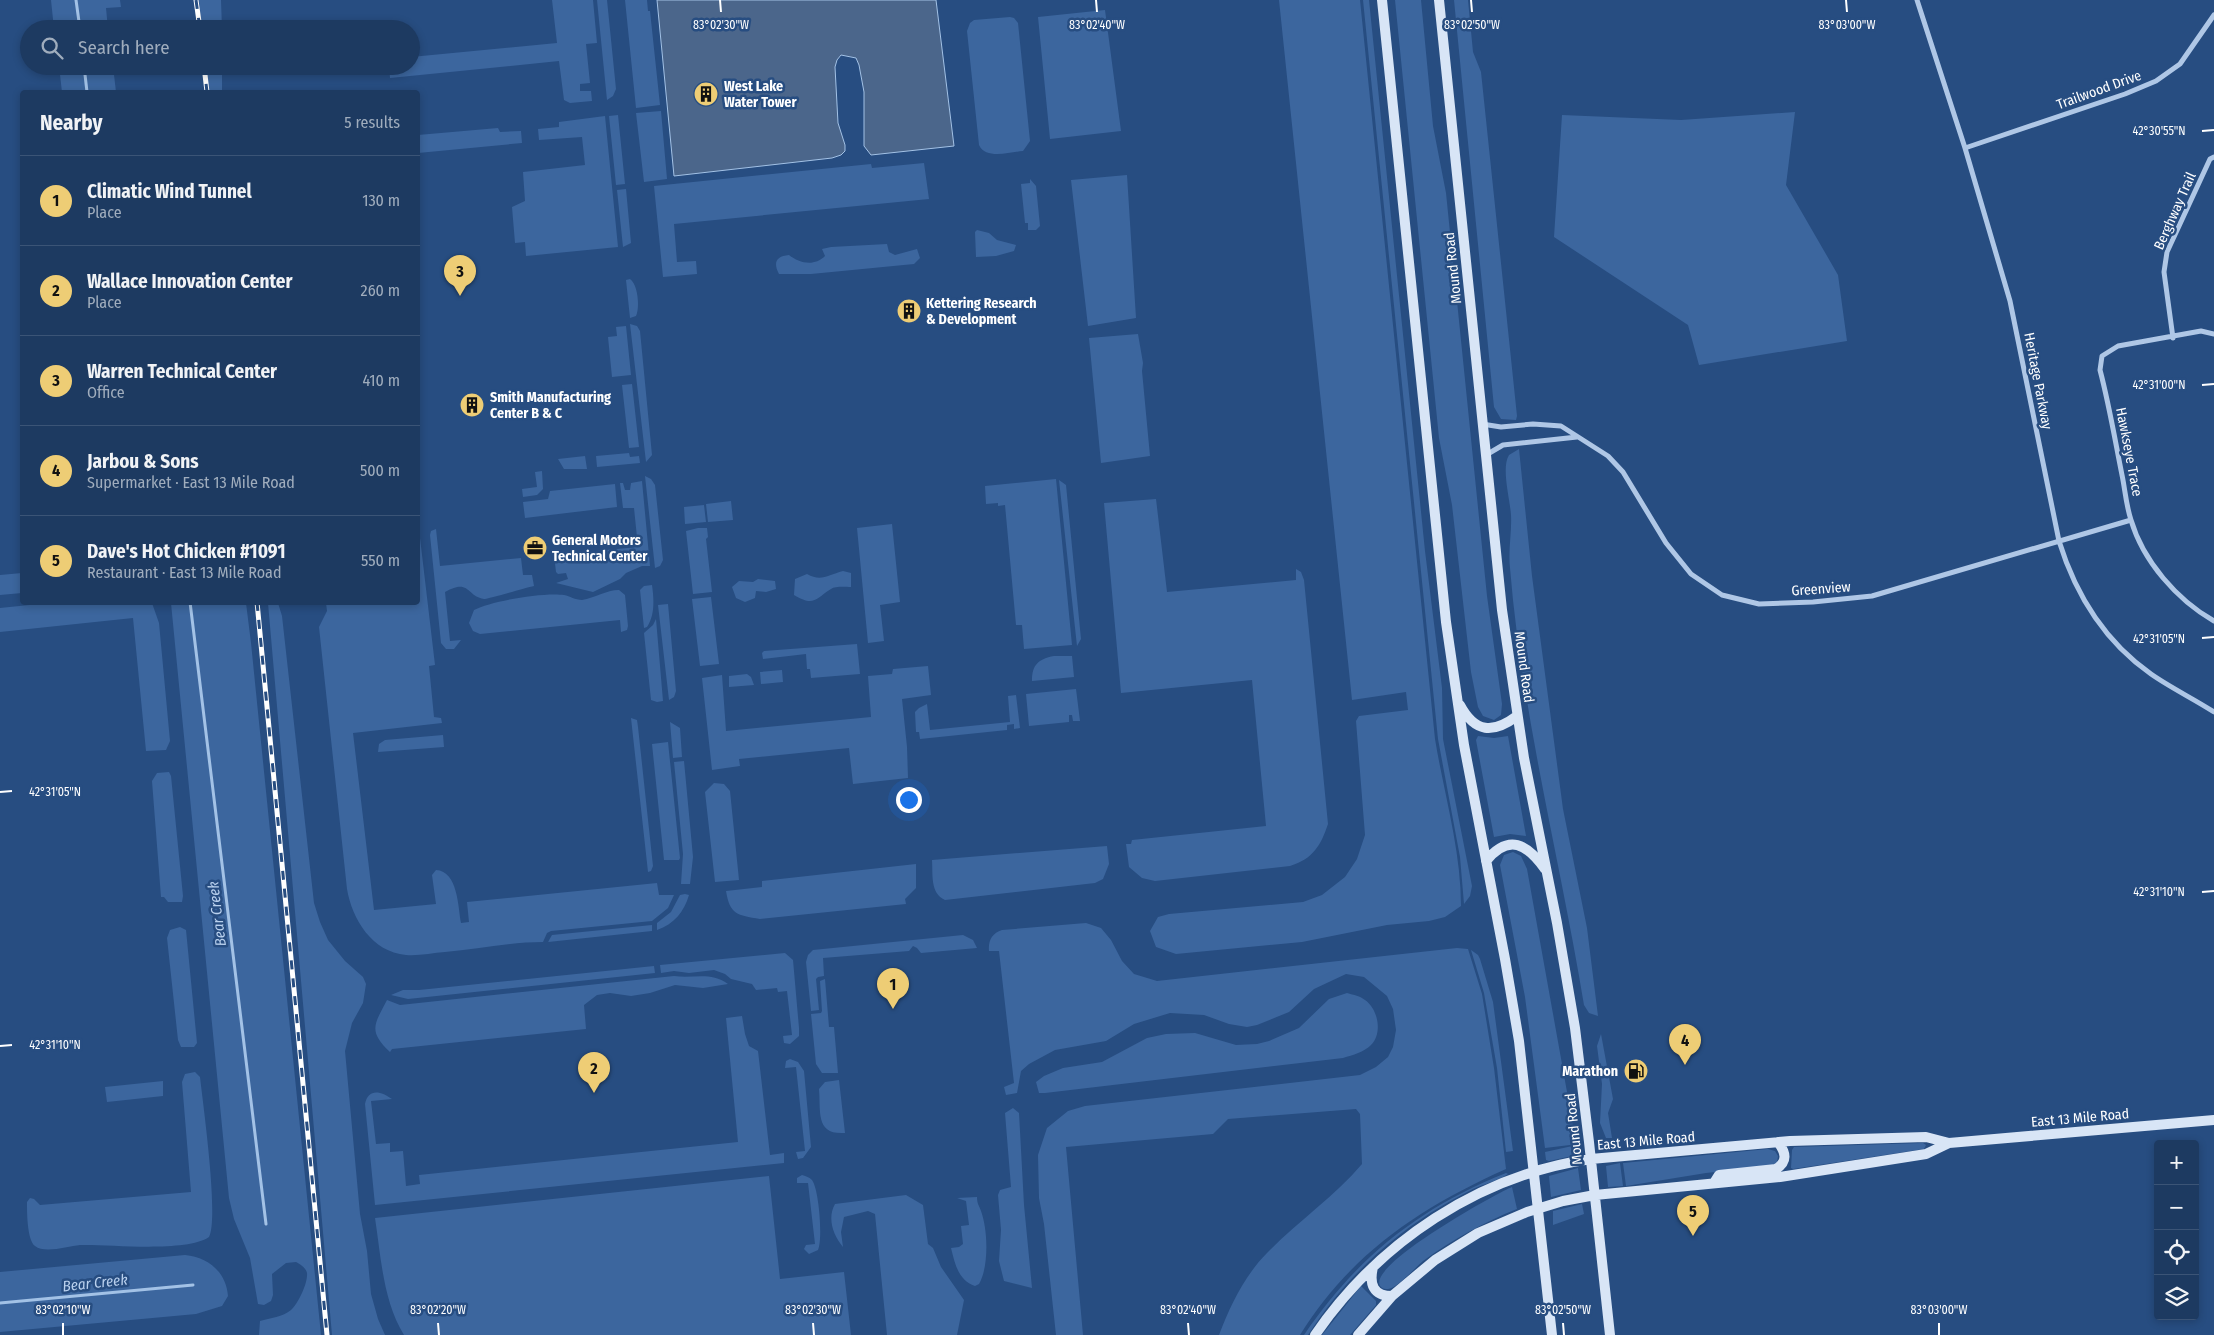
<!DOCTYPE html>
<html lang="en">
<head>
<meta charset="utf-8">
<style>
	:root { --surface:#1d3a61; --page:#2a456a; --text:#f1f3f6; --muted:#a0adbd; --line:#3b5476; --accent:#eecd75 }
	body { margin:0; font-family:"Fira Sans Condensed",sans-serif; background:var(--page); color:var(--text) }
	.controls { position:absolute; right:15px; bottom:15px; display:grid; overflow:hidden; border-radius:5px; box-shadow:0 2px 8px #0003 }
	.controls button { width:45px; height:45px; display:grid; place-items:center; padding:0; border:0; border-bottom:1px solid var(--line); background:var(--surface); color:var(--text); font:25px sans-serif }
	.you { position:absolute; left:908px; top:799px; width:18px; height:18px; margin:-12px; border:4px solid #fff; border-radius:50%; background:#1a73e8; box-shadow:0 0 0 8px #1a73e833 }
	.badge { display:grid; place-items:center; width:32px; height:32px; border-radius:50%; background:var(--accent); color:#111; font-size:16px; font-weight:700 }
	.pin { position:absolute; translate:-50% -41px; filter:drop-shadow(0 1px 2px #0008) }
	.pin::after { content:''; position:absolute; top:26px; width:18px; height:15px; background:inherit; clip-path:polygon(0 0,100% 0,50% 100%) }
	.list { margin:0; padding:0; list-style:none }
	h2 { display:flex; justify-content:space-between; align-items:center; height:65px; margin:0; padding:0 20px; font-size:21px }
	h2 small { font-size:16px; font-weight:400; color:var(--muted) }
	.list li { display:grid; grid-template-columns:32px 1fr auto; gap:15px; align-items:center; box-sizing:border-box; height:90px; padding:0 20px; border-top:1px solid var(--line) }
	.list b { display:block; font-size:19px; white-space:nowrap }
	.list p { margin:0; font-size:16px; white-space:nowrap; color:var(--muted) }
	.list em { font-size:16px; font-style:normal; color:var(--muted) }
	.icon { flex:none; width:28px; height:28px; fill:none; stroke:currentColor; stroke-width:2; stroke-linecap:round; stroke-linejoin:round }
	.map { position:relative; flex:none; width:2214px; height:1335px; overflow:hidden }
	.search { position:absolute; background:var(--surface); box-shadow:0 2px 8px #0003; left:20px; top:20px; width:400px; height:55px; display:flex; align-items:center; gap:12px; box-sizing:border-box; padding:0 18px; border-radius:28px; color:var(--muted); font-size:19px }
	.panel { position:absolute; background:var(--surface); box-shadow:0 2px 8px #0003; left:20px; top:90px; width:400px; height:515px; border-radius:5px }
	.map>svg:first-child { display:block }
	.green { fill:#3c669e }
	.water { fill:#4b668b; stroke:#a3c2e6 }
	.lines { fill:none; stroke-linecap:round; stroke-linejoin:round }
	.stream { stroke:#a3c2e6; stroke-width:3 }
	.street { stroke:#afc7e6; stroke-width:5 }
	.secondary { stroke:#d8e5f6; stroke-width:10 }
	.rail-casing { stroke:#fff; stroke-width:5 }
	.rail { stroke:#274d81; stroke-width:3; stroke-dasharray:9; stroke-linecap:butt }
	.ticks { fill:none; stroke:#fff; stroke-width:2 }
	.labels { text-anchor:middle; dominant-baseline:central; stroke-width:5; stroke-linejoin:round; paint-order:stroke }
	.poi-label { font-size:14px; font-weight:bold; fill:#fff; stroke:#274d81; text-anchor:start }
	.street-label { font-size:14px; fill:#fff; stroke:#274d81 }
	.water-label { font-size:15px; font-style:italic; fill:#bad1ee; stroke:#274d81 }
	.ticks-label { font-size:12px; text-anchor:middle; fill:#fff; stroke:#274d81; stroke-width:5; stroke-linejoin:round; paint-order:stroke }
</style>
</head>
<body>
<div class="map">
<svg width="2214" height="1335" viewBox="0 0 2214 1335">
	<rect width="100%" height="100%" fill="#274d81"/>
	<path class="green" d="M51,0h69l1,7 -15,1 2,21h-54z
		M199,0h22l1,29h-20z
		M552,0h41l4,43 -11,1 4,39 -10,1v7h11l1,10 -22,2 -6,-3 -5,-39 -169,17 -1,-12h22v-9l146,-14z
		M597,0h10l9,89 -3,7 -6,4z
		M625,0h22l1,11h2l10,94 -24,3z
		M1279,0h81l75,739c9,55 26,111 26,167l-16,11 -16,4 -42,4 -85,17 -126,12 -20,-7 -6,-16 8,-14 11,-3 134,-12 19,-7 23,-18 12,-18 8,-24 -9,-114 3,-5 49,-6 -2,-18 -54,8z
		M1363,0h6l56,551 17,137 1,51 29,147 -2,10 -6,8 -4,-47 -22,-118z
		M1395,0h26l12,126 13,67 41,403 15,108 -1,11 -7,5 -11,-4 -5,-9 -7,-35 -19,-167 -13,-67z
		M1454,0h14l5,52 8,20 36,344 -1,4 -15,-1 -7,-12z
		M1105,10l16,121 -71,8 -12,-122z
		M1010,17l4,1 4,5 12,118 -7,10c-13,1 -37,9 -44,-6l-12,-114 3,-8 4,-3z
		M59,66h54l3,26h-54z
		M206,66h16v26h-13z
		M661,111l6,68 -23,3 -8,-69z
		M1795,112l-9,73 52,90 9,66 -148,24 -11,-40 -134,-88 8,-122 119,5z
		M618,115l7,69 -9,1 -7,-69z
		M605,116l13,131 -92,9 -1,-14 -10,1 -3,-36 13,-6 -2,-29 62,-7 -3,-28 -43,3 -1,-11 21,-2v-5z
		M498,128l2,4 21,-1 1,12 -104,10v-18z
		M924,163l5,36 -255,25 3,38 19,-1 1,13 -34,3 -9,-91 217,-22 1,4z
		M1127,175l9,143 -48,8 -17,-146z
		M1030,179l6,7 4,40 -4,4h-8v-7h-3l-4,-39 9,-1z
		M626,189l5,54 -8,4 -6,-57z
		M977,230l12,3 8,7 19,5 -2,6 -18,5 -20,1 -1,-25z
		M887,244l2,8 6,3 22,-6 3,9 -6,6 -103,10h-32c-6,-11 -3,-18 10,-19 10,8 25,12 36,1l-3,-7 9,-2z
		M630,279c8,5 10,29 6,37l-6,2 -4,-38z
		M630,324l7,2 3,5 12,124 -6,7z
		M626,326l5,49 -19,2 -4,-40 9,-1 -1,-9z
		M1138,334l5,29 -1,8 8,85 -49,7 -12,-125z
		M632,384l7,63 -10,1 -7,-63z
		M1519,449l13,127 31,233 24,119 11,88 -9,-3 -5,-8c-24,-146 -62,-290 -74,-437 -2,-18 2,-36 1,-53 -1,-16 -10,-47 -2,-60z
		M629,453l1,4 9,-1 1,7 -43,4 -1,-11z
		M585,456l2,13h-23l-6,-10z
		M542,471l1,18 -6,6 -14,2 -1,-8 15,-2 -2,-15z
		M645,476l6,3 4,6 8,75 -3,6 -5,2z
		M1056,479l16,166 -48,4 -2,-24h-6l-11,-120 -7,1v-3l-12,1 -1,-18z
		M1059,480l7,5 15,154 -4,7z
		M642,481l8,85h-8l-16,7 -6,6 -27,13 -37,-9 12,-4 -2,-6 -8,1 -2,-2 -2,-17 84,-8 -4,-39h-11l-3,-25h3l2,7h5l1,-7z
		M615,484l2,23 -92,11 -2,-16 25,-3 2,-8z
		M1156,499l11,93 129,-12v-11l5,3 3,8 24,244c-7,21 -15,35 -38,42l-135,15 -13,-3 -13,-11 -3,-23h5l1,-4 134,-14 -14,-146 -131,13 -17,-190z
		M731,501l2,19 -25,2 -2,-18z
		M704,505l2,17 -21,2 -1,-17z
		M418,521l17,144 -6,1 5,51 7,1 1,5 -89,10 21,177 62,-6 -4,-29 4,-5c22,1 22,37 25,53l8,-1 -2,-20 190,-19 2,12h15l-6,13 -16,13 -101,10 -4,2 -4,9c-32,0 -66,7 -98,10 -13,1 -26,4 -39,3 -34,-3 -54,-36 -59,-66l-28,-262 8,-16 -1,-8 92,-1z
		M892,524l8,78 -20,3 4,36 -16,2 -11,-115z
		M698,528h9l1,9 -2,2 6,53 -19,2 -7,-63z
		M436,529l4,37 81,-8 2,17h9l2,11c-9,2 -46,13 -50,13 -18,-3 -14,-21 -39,-7l5,49 11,-1 -7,9h-8l-5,-6 -11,-108 1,-4z
		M843,571l8,2v14c-6,0 -16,-1 -20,2 -16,10 -17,18 -37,6l1,-16 12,-5c14,8 21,1 36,-3z
		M22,573v20l-22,2v-20z
		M758,579l17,2 1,8 -10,3 -10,-1 -1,7 -10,4 -9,-4 -4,-11 7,-6 14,1z
		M652,585c2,14 3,30 -5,42l-3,1 -4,-38 4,-4z
		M619,590l6,5 3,31 -1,4 -6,2 -1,-12 -140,14 -7,-3 -4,-8 5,-13c17,-9 70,-18 90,-15 6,1 11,5 18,5 13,-2 24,-10 37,-10z
		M711,597l8,67 -19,2 -8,-67z
		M58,602l94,1 7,20 11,118 -4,9 -20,1 -13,-133 -133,14v-24z
		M171,603h75l5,40 70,692h-62l1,-14c10,-3 23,-4 31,-11 7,-6 17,-27 16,-37 -1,-5 -7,-9 -11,-11l-10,1 -14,11 1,21 -2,6 -7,4 -6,-1 -8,-46 -16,-39 -5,-21z
		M268,603h10l4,13 32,287 6,19 8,18 17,21 18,16 3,7 -3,19 -11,20 -7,28 15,163 7,37 4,43 7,25 7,16h-53z
		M668,604l8,87 -2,6 -5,3 -11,-95z
		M656,619l7,82 -6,1 -6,-2 -7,-67 9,-8z
		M857,644l3,30 -49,4 -1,-9h-3l-1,-15 -43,5 -1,-6 2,-2z
		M1054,656h18l2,21 -42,4c0,-16 6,-22 22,-25z
		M928,666l3,29 -29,4 5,48 1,31 -55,6 -4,-36 -110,11 1,7 -28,4 -10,-92 20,-3 4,56 145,-14 -3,-41 24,-2 1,-5z
		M782,670l1,12 -22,2 -1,-12z
		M747,674l4,3 3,8 -25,2v-11z
		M1076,689l4,32h-7l-1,-6h-3v7l-40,4 -3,-32z
		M1016,695l4,33 -6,1v-5l-7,1v5l-87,9 -1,-7h-3l-1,-20 4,-4 8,-4 3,26 80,-8 -2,-26z
		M631,718l6,2 1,7 15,139 -2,5 -3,1z
		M670,722l10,6 2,29 -9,1z
		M443,735l1,12 -66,5 1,-8 6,-4z
		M1478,736l16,2 14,-2 18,100 -16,-2 -16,3 -18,-97z
		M668,742l12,116 -1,2h-15l-12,-116z
		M684,761l9,96 -3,27h-9l2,-30 -9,-92z
		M169,772l2,4 12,120 -1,6h-14l-4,-5h-3l-9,-116 5,-8z
		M714,783l10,1 6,7 9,89 -24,2 -10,-90z
		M1107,846l2,18 -6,15 -8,4 -150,17c-15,-7 -12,-25 -13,-40z
		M1513,852l8,4 6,13 49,273 -6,3 -25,3 -20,-151 -25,-132 4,-10z
		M916,864v24l-11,11 1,5 -146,15c-23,-4 -30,-4 -34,-28l36,-4v-6z
		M685,894l4,1c-5,17 -15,29 -32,35v-7l14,-11 9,-17z
		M1086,923l15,5 10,12 11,21 12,13 23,7 300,-33 11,1 14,45 12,74 12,101c-85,38 -156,85 -206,166h-81c11,-29 26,-60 48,-82 30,-31 67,-56 95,-89l-2,-50 -4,-5 -128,10 -15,15 -147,13 17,188h-27l-12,-111 -5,-26 -1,-43 9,-27 21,-17 17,-5 275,-31 16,-8 12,-10 5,-10 3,-17 -3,-21 -6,-13 -23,-19 -18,-3 -32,15 -25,23 -32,13 -10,2 -18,-3 -25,-9 -34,-2 -36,11 -28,17 -51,9 -26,14 -8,7 -4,22 -11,2 -2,-8 10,-4 -15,-132h-10c-1,-10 3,-18 13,-21z
		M652,925v6l-104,11 4,-7z
		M180,927l6,3 11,113 -3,4h-13l-3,-7 -11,-102 3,-8z
		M963,935l10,5 4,8 -56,5 -4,-5 -4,-2 -4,5 -86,7 1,18 -6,1 -2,2 3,31 -8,1 -5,-49 2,-7 5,-5z
		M1471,950l7,5 2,4 13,43 20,149 -7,1 -9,-84 -13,-75z
		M785,953l8,7 6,68v8l-9,8 -6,-1 -1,-7 9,-1 -5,-44 -9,1 -1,-4 -21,2 -4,-6 -21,-5 -6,-5 -11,-4 -25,3 -15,-2 -13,2 -1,-8z
		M654,966l1,7 -247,26 -17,-4 12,-5h16z
		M674,976c20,3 36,-5 54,8l-25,4 -28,-3 -25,8 -19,3 -21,-3 -13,2 -13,10 2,24 -194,20 -2,3c-22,-21 -16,-27 -3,-52l13,5z
		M825,979l4,48h5l4,46h-16l-6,-9 -5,-50 10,-1 1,-2 -2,-30z
		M1347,993c7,2 13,3 18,7 13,9 18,33 6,45 -7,7 -18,10 -28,13l-298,35h-6l-3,-11 8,-6 19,-8 39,-6 45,-24 19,-4 29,-1 41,12 21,-1 12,-3 30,-13 30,-29z
		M742,1016l3,18 4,12 9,5 12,104 14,-2v10l-409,42 -10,-101c3,-16 16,-13 27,-5l-21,2 5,43 14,-1v9l13,-1 3,35 14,-2 -1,-9 319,-33 -12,-124z
		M1601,1034l12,65 -5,14 4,25h-6l-6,-15 2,-39 -5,-38z
		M790,1059l8,3 6,9 7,76 -8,11 -5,1 -2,-7 9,-1 -9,-84 -11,1 1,-7z
		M195,1072l5,5c3,27 19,141 9,160 -24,16 -100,7 -129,8 -12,1 -35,9 -45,1 -8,-6 -8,-34 -8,-44l3,-4 4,1 6,6 151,-13 -9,-110 3,-8z
		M839,1080l6,53c-30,2 -24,-21 -26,-44l6,-7z
		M163,1081v15l-56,6 -2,-15z
		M1013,1108l6,5 5,92 8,83 -28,-7 -5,-20 2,-31 -3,-35 2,-5 11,-3 -6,-74z
		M1923,1143l3,2 -2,4 -131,20 -2,-1 1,-18 2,-3z
		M1577,1145v10l-28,6 -3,-1 -1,-8z
		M1768,1149l7,2 3,5 -1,7 -7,3 -64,7 -80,13 -3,-23z
		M1620,1163l3,23 -15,1 -2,-21z
		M1578,1168l3,22 -30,7 -2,-21z
		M1506,1173l2,1c-11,7 -24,10 -35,15 -10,5 -21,11 -31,17 -53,31 -101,77 -134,129h-4c52,-77 116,-128 202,-162z
		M802,1175c3,1 7,2 10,5 7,9 11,60 6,70l-9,4 -5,-5 2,-4 9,-1 -7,-61h-11v-5z
		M769,1176l11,103 64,-7 7,63h-447c-21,-34 -23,-78 -29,-117z
		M1512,1187l5,22c-33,13 -65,31 -94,52 -7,6 -27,28 -35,28 -3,0 -5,0 -7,-2 -19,-19 114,-93 131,-100z
		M906,1195l17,10 5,39 5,4 8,19 23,33 -7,35h-70l-12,-121 -7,-3 -24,6 -3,15 2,15c-10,-12 -16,-29 -8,-43z
		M977,1197c0,7 2,8 4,14 7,19 8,56 -2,73l-4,2c-17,-6 -20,-22 -24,-38l8,-1 4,-3 -2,-18 8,-1 -3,-24 -9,-3z
		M1582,1204l2,10 -31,11v-14z
		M185,1255c22,2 41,16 43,41l-6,10 -26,8 -196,18v-60z
		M1361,1286l15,15v4l-26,30h-28z"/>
	<path class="water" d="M657,0h279l18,146 -83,9 -7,-9v-54l-5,-27 -3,-7 -15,-3 -4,5 -2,7 3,56 7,22v6l-4,4 -9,3 -158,18z"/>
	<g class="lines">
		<path class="stream" d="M76,0l4,29
			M84,66l3,26
			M190,602l76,622
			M0,1303l193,-18"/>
		<path class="street" d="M1917,0l48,148 45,153 49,240c17,55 45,100 92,133 20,14 43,25 63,38
			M1965,148l160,-54 31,-13 24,-17 34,-49
			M2214,334l-13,-3 -83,15 -16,10 -2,14c9,34 15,70 22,105 3,14 4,30 9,45 12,41 46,80 83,101
			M2173,338l-9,-66 3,-20 43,-93 4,-2
			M1482,424l19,3 32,-3 28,2 47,30 15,16 43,71 25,31 31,21 37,9 54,-2 59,-6 259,-76
			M1486,455l17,-10 74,-8"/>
		<path class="secondary" d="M1382,0l64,622 18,123 41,214 14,82 33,294
			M1439,0l63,610 22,148 33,165 18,105 14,114 21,193
			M1460,705c15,28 33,29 57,11
			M1486,861c23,-28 41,-17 59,8
			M1714,1183l5,-8 57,-6c12,-8 10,-16 2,-27
			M1373,1267c-4,17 0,29 19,29
			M1315,1335c64,-93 164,-160 276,-176l199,-18 136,-4 23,6 265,-23
			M1358,1335l34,-39 43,-36 43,-27 49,-21 36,-11 32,-6 185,-18 146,-23 23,-11"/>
		<defs>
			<path id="rail" d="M196,0l4,29
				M204,66l3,26
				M257,602l70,733"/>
		</defs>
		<use href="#rail" class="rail-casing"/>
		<use href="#rail" class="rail"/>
	</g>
	<path class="ticks" d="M720,0l1,12M1096,0l1,12M1471,0l1,12M1846,0l1,12M2202,131l12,-1M2202,385l12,-1M2202,638l12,-1M0,792l12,-1M2202,892l12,-1M0,1046l12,-1M63,1323v12M438,1323l1,12M813,1323l1,12M1188,1323l1,12M1563,1323l1,12M1939,1323v12"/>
	<defs>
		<symbol id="building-disc" viewBox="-11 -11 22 22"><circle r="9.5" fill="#eecd75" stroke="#274d81"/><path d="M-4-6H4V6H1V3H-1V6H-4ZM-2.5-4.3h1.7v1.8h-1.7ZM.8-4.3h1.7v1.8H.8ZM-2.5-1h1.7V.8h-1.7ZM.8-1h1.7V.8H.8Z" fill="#111"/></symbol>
		<symbol id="office-disc" viewBox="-11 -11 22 22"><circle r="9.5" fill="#eecd75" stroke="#274d81"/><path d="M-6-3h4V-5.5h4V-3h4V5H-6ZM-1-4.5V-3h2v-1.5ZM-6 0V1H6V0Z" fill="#111"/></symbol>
		<symbol id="fuel-disc" viewBox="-11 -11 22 22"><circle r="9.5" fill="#eecd75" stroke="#274d81"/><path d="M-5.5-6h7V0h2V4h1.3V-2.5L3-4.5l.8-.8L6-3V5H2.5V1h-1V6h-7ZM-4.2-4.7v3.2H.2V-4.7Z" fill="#111"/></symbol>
	</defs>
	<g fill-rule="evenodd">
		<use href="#building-disc" x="692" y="80" width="28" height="28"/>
		<use href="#building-disc" x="895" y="297" width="28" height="28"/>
		<use href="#building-disc" x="458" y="391" width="28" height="28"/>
		<use href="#office-disc" x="521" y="534" width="28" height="28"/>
		<use href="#fuel-disc" x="1622" y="1057" width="28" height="28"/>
	</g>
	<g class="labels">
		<g class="poi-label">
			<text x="724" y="86">West Lake<tspan x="724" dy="16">Water Tower</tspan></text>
			<text x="926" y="303">Kettering Research<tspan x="926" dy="16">&amp; Development</tspan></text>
			<text x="490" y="397">Smith Manufacturing<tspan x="490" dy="16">Center B &amp; C</tspan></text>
			<text x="552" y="540">General Motors<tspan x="552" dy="16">Technical Center</tspan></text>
			<text x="1618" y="1071" text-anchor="end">Marathon</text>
		</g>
		<g class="street-label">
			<text transform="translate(2099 90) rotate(-20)">Trailwood Drive</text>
			<text transform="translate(2175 211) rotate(-66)">Berghway Trail</text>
			<text transform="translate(1453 268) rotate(-96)">Mound Road</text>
			<text transform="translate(2038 381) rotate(79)">Heritage Parkway</text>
			<text transform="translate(2129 452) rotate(79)">Hawkseye Trace</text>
			<text transform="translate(1821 589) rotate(-4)">Greenview</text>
			<text transform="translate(1524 667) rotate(82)">Mound Road</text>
			<text transform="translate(2080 1118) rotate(-5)">East 13 Mile Road</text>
			<text transform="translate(1574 1129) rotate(-96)">Mound Road</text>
			<text transform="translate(1646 1141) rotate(-5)">East 13 Mile Road</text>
		</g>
		<g class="water-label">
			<text transform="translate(217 914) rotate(-97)">Bear Creek</text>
			<text transform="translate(95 1283) rotate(-6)">Bear Creek</text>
		</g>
	</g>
	<g class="ticks-label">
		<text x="721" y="29">83°02'30"W</text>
		<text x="1097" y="29">83°02'40"W</text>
		<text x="1472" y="29">83°02'50"W</text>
		<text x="1847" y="29">83°03'00"W</text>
		<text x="2159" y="135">42°30'55"N</text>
		<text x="2159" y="389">42°31'00"N</text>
		<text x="2159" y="643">42°31'05"N</text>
		<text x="55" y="796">42°31'05"N</text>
		<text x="2159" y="896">42°31'10"N</text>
		<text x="55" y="1049">42°31'10"N</text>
		<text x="63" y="1314">83°02'10"W</text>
		<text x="438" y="1314">83°02'20"W</text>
		<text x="813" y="1314">83°02'30"W</text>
		<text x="1188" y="1314">83°02'40"W</text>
		<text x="1563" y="1314">83°02'50"W</text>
		<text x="1939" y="1314">83°03'00"W</text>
	</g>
</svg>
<div class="controls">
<button>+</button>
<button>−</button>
<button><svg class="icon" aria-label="locate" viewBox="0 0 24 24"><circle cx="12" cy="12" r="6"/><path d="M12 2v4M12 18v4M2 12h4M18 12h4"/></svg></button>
<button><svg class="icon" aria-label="layers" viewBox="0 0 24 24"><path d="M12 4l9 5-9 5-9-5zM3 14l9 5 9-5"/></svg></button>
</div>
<div class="you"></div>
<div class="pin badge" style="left:893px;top:1009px">1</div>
<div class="pin badge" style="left:594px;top:1093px">2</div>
<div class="pin badge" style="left:460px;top:296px">3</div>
<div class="pin badge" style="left:1685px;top:1065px">4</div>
<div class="pin badge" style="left:1693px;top:1236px">5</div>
<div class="search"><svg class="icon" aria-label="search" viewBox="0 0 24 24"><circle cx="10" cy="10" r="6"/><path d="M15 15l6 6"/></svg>Search here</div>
<section class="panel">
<h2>Nearby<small>5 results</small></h2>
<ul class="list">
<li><span class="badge">1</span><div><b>Climatic Wind Tunnel</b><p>Place</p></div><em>130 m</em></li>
<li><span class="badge">2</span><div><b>Wallace Innovation Center</b><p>Place</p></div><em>260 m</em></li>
<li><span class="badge">3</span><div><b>Warren Technical Center</b><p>Office</p></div><em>410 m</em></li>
<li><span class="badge">4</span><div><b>Jarbou &amp; Sons</b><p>Supermarket · East 13 Mile Road</p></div><em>500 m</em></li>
<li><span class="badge">5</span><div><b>Dave's Hot Chicken #1091</b><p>Restaurant · East 13 Mile Road</p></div><em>550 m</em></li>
</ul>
</section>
</div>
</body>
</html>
